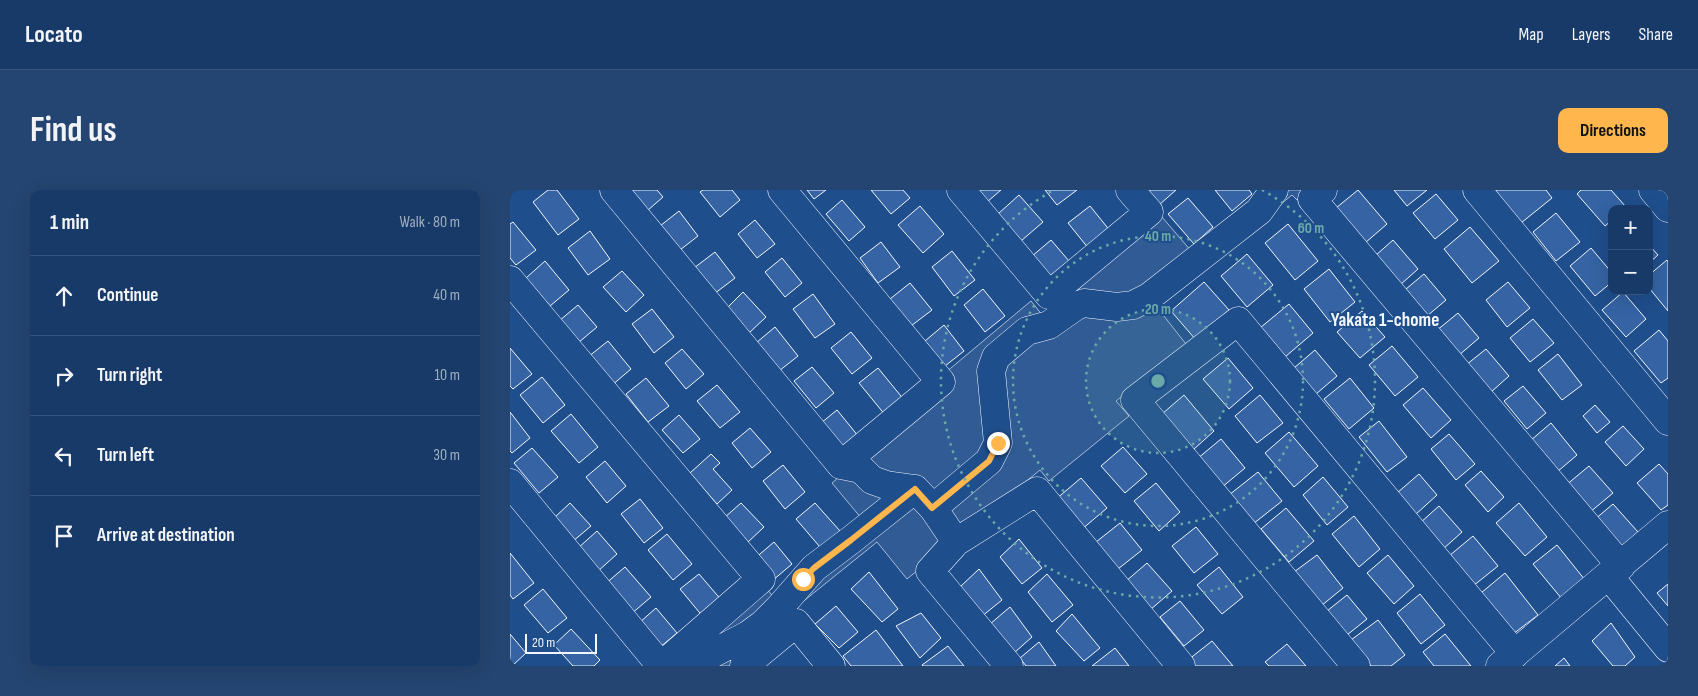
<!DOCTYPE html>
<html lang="en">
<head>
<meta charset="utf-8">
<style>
	:root { --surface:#173a69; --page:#244571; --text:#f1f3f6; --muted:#9eadc0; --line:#36547d; --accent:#ffb74d }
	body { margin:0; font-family:"Sofia Sans Condensed",sans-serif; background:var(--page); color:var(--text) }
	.controls { position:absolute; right:15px; top:15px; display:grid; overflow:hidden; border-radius:10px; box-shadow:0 5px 20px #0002 }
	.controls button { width:45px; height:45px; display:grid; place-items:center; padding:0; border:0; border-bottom:1px solid var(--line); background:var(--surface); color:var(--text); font:25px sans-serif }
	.scale { position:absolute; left:15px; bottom:12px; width:72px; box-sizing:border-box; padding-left:5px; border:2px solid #f2f6ff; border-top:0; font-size:14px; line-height:18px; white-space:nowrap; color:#f2f6ff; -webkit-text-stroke:4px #1f4e8c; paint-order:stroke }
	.stop { position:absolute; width:15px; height:15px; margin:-11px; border:4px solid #ffb74d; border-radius:50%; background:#fff }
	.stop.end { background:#ffb74d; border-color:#fff; box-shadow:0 1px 5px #0008 }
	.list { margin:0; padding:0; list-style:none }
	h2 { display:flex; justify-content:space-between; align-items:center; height:65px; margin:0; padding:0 20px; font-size:21px }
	h2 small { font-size:16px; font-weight:400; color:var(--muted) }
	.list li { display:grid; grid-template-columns:32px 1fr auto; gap:15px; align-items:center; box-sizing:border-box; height:80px; padding:0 20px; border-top:1px solid var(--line) }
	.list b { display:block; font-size:19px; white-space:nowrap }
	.list em { font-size:16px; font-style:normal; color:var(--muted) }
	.icon { flex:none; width:28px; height:28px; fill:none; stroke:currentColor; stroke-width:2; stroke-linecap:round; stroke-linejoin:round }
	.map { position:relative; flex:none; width:1158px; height:476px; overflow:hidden; border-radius:10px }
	header { display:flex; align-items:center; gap:30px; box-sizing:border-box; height:70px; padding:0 25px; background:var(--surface); border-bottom:1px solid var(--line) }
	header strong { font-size:24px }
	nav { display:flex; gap:28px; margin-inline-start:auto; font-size:18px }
	.intro { display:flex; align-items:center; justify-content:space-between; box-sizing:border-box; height:120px; padding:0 30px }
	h1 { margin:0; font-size:35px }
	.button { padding:12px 22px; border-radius:10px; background:var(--accent); color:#111; font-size:18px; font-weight:700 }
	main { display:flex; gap:30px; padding:0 30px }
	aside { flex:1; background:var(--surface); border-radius:10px; box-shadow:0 5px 20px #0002 }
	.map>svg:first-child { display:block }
	.built { fill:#305b95; stroke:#a8bbd7 }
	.building { fill:#3563a3; stroke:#f2f6ff }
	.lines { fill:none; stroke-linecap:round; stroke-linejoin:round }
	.minor-casing { stroke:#f2f6ff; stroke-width:29 }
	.minor { stroke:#1f4e8c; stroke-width:28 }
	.route { stroke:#ffb74d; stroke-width:6 }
	.ring { fill:none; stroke:#6aa9a8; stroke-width:2.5; stroke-dasharray:2.5 5 }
	.labels { text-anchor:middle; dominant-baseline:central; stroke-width:4; stroke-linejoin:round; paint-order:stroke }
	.neighbourhood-label { font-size:19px; font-weight:bold; fill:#f2f6ff; stroke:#1f4e8c }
	.centre { fill:#6aa9a8; stroke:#1f4e8c; stroke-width:2.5 }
	.ring-label { font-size:15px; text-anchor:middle; font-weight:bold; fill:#6aa9a8; stroke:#1f4e8c; stroke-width:4; stroke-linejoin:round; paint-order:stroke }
</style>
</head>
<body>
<header>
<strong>Locato</strong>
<nav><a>Map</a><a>Layers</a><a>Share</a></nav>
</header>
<div class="intro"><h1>Find us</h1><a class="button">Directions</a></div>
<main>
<aside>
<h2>1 min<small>Walk · 80 m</small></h2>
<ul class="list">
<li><svg class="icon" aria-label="ahead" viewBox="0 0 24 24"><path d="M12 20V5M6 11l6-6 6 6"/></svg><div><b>Continue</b></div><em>40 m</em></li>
<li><svg class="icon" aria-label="right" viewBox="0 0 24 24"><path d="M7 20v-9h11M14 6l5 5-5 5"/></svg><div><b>Turn right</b></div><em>10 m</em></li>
<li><svg class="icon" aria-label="left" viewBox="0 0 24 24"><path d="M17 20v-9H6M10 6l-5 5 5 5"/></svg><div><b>Turn left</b></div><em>30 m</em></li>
<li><svg class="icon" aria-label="arrive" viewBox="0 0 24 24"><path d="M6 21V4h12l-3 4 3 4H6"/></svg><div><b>Arrive at destination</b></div></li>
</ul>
</aside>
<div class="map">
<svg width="1158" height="476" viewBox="0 0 1158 476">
	<rect width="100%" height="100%" fill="#1f4e8c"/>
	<path class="built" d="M756,0h44l-13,10 -5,-5 -136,111 30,38 -70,57 13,15 -80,65 -9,-11 -133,109 -30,-37 -82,66 5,6 -63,52h-71l97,-81 9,10 90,-76 -30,-36 120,-100 -7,-10 86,-72 12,15 119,-99 30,35z"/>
	<path class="building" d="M38,0h9l22,29 -21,16 -25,-33z
		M120,0h27l6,7 -16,14z
		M193,0h29l8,10 -20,17 -20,-25z
		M297,0h19l-12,9z
		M361,0h32l7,8 -19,16z
		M467,0h24l-14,12z
		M535,0h32l-20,15z
		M637,0h29l-17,15z
		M705,0h34l3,4 -20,17z
		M848,0l29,34 -22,19 -29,-35z
		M884,0h33l-20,16z
		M987,0h49l6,8 -31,25 -26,-32z
		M1071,0h30l15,17 -14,2v11l-7,6 -28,-32z
		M926,4l22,26 -23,19 -22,-26z
		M509,5l24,27 -22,19 -23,-27z
		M678,8l25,29 -19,17 -26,-30z
		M332,10l23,27 -16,14 -23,-27z
		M410,16l24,28 -21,19 -25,-28z
		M580,16l21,26 -22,17 -21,-26z
		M169,21l19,25 -18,14 -20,-24z
		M1046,23l24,29 -24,19 -23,-29z
		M245,30l20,24 -18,14 -19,-24z
		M3,32l23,28 -20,15 -6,-7v-34z
		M778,34l30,37 -23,19 -30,-37z
		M960,37l29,34 -27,22 -28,-34z
		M80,41l20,28 -22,16 -20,-27z
		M541,50l24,28 -21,17 -23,-28z
		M883,50l25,29 -18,16 -25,-29z
		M371,52l19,25 -22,16 -18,-25z
		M1139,55l9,10 -9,8z
		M1081,58l21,25v9l-17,14 -25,-30z
		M442,61l23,29 -21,16 -22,-29z
		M205,62l20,26 -21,16 -20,-26z
		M737,64l26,31 -26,22 -26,-31z
		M272,68l20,25 -17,14 -20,-25z
		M1157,70l1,2v49l-19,-23v-13z
		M35,71l24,29 -19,16 -24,-28z
		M819,79l26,33 -25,20 -26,-33z
		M112,81l22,24 -18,17 -23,-25z
		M914,84l22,26 -19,16 -21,-27z
		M694,92l25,28 -33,30 -25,-29z
		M998,92l22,26 -23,19 -21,-27z
		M400,93l22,27 -21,16 -21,-27z
		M473,99l22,27 -20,16 -21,-27z
		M233,102l23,25 -17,16 -23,-24z
		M1113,102l23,27 -20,18 -24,-27z
		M303,104l22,30 -20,14 -22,-29z
		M779,114l24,29 -28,24 -25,-29z
		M68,115l19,22 -19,16 -19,-22z
		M142,119l22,28 -20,16 -22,-29z
		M852,121l23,26 -25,21 -23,-26z
		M948,123l21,25 -21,18 -22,-25z
		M1023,129l21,24 -24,19 -20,-24z
		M434,135l20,26 -19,15 -20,-25z
		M265,137l23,29 -19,15 -23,-28z
		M1149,140l9,11v37l-7,5 -27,-32z
		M341,142l21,26 -20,16 -21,-26z
		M98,151l23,28 -20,17 -23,-29z
		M882,156l26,31 -23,19 -26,-31z
		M0,158l22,26 -19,15 -3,-3z
		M172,159l22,25 -18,15 -21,-26z
		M976,159l23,27 -19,17 -24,-28z
		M805,160l22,26 -21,18 -22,-26z
		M1048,164l24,31 -20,15 -24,-30z
		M718,168l25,30 -24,21 -26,-30z
		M302,177l22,26 -18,15 -22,-27z
		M368,178l27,33 -19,15 -27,-33z
		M32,187l23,28 -22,18 -23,-28z
		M136,188l23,28 -21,16 -22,-28z
		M840,188l24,30 -25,21 -25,-30z
		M207,195l23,27 -20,16 -23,-27z
		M1013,196l23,27 -19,16 -23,-28z
		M913,198l28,32 -20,18 -28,-33z
		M674,205l30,36 -21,19 -31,-36z
		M750,205l23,28 -26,20 -22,-27z
		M1085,215l15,17 -13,11 -14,-17z
		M327,220l22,27 -16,13 -22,-27z
		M0,222l20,26 -18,15 -2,-2z
		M61,224l27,33 -19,16 -28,-32z
		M169,225l21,24 -17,14 -21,-23z
		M869,231l28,36 -20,15 -28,-35z
		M1041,233l26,32 -20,17 -27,-31z
		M1113,236l21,23 -18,17 -21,-24z
		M240,238l21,24 -19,16 -20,-25z
		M779,242l29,34 -24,21 -29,-34z
		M939,244l26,30 -19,16 -25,-31z
		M711,249l24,29 -24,20 -24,-29z
		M613,257l24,27 -22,19 -24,-27z
		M22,258l26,29 -19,16 -25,-30z
		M201,264l9,9 -7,6 19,21 -15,14 -27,-31z
		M95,271l21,25 -19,17 -21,-26z
		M1149,274l9,10v31l-7,5 -24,-27z
		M273,275l22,27 -20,17 -22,-28z
		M1079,276l24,27 -24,20 -24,-27z
		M971,281l23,26 -16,15 -23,-27z
		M748,282l24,29 -29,23 -24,-29z
		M909,284l18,21 -22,20 -18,-22z
		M813,287l25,30 -21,18 -24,-30z
		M571,288l26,30 -26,22 -26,-30z
		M646,293l24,29 -21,19 -25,-30z
		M130,309l23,29 -19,15 -23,-29z
		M60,313l21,23 -19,16 -20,-22z
		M231,313l23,24 -17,16 -23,-25z
		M305,313l25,28 -20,16 -24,-28z
		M1009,313l28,34 -22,19 -29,-33z
		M1103,314l25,28 -18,16 -26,-28z
		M929,316l23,26 -20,18 -22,-27z
		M776,318l28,33 -25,21 -28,-33z
		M844,326l26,33 -21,18 -27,-33z
		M610,333l22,27 -24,19 -22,-27z
		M686,337l22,27 -24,19 -22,-27z
		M87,341l20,23 -20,18 -20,-23z
		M157,344l25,30 -19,16 -25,-30z
		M963,346l25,30 -25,20 -24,-30z
		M509,349l23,29 -20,16 -22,-27z
		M264,352l18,22 -20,17 -19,-21z
		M1047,355l28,35 -23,19 -29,-35z
		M0,363l24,30 -21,16 -3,-4z
		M807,365l26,33 -22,18 -27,-34z
		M878,365l26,31 -20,18 -27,-31z
		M637,373l25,28 -22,19 -25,-28z
		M115,377l26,30 -21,18 -26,-30z
		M709,377l24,30 -21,17 -25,-29z
		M469,379l23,31 -21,17 -21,-30z
		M359,382l29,37 -16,13 -31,-33z
		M995,383l33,42 -25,19 -32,-41z
		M189,384l24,28 -19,16 -24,-29z
		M537,384l26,31 -21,17 -24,-30z
		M1158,394v22l-11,-13z
		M33,399l24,29 -19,15 -24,-28z
		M910,404l25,31 -24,19 -24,-31z
		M837,405l20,24 -20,16 -20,-24z
		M670,411l24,29 -20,16 -24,-29z
		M326,416l22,26 -19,16 -24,-24z
		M500,417l22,30 -18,16 -24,-29z
		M146,418l21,25 -18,15 -20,-25z
		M411,423l20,25 -21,20 -24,-32z
		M562,424l28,34 -16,13 -28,-30z
		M868,430l27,35 -14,11h-20l-20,-26z
		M1101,433l24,34 -10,9h-12l-21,-25z
		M61,439l29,31 -6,6h-21l-19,-21z
		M366,440l27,36h-52l-8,-10z
		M0,444l16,19 -14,13h-2z
		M935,444l26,32h-37l-11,-14z
		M702,451l21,25h-40l-5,-6z
		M529,452l17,24h-30l-6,-8z
		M777,454l19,22h-37l-4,-4z
		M438,456l16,20h-41l-1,-1z
		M605,458l14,18h-37z
		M1054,468l6,8h-15z"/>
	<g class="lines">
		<defs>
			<path id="minor" d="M104,0l227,275 100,-83 -159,-192
				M451,0l88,105 100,-83 -19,-22
				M813,0l-11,9 309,367
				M967,0l191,231
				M1143,0l15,18
				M0,90l251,299 -100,87 -151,-183
				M331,275l20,4 11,11 14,5 29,4 18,19 23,34
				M423,318l56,-47 9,-18 -7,-72 5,-14 31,-26 22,-6 27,-19 8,-3 33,4 16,-2 16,-8 110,-86 15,-21
				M1099,386l59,72
				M186,476l12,-10 40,-21 15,-11 16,-16 35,-40 37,-28 64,-51
				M234,476l52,-43 35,43
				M499,476l-79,-95 26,-29 81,-51 144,175
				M846,476l-221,-266 103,-79 277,333
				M990,476l168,-141"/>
		</defs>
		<use href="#minor" class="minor-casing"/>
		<use href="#minor" class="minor"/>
	</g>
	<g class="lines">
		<path class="route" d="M293,389l11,-11 37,-28 64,-51 17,19 57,-47 9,-18"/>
	</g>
	<circle cx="648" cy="191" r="72" fill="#6aa9a8" fill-opacity=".12"/>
	<g class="ring">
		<circle cx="648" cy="191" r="72"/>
		<circle cx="648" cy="191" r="145"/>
		<path d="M752 0A217 217 0 1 1 544 0"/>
	</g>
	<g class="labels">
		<g class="neighbourhood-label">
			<text x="875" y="130">Yakata 1-chome</text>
		</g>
	</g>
	<circle cx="648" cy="191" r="8" class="centre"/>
	<g class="ring-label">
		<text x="801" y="43">60 m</text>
		<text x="648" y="51">40 m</text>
		<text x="648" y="124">20 m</text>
	</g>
</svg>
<div class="controls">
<button>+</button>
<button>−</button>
</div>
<div class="scale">20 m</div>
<div class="stop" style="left:293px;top:389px"></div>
<div class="stop end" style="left:488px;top:253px"></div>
</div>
</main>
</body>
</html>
